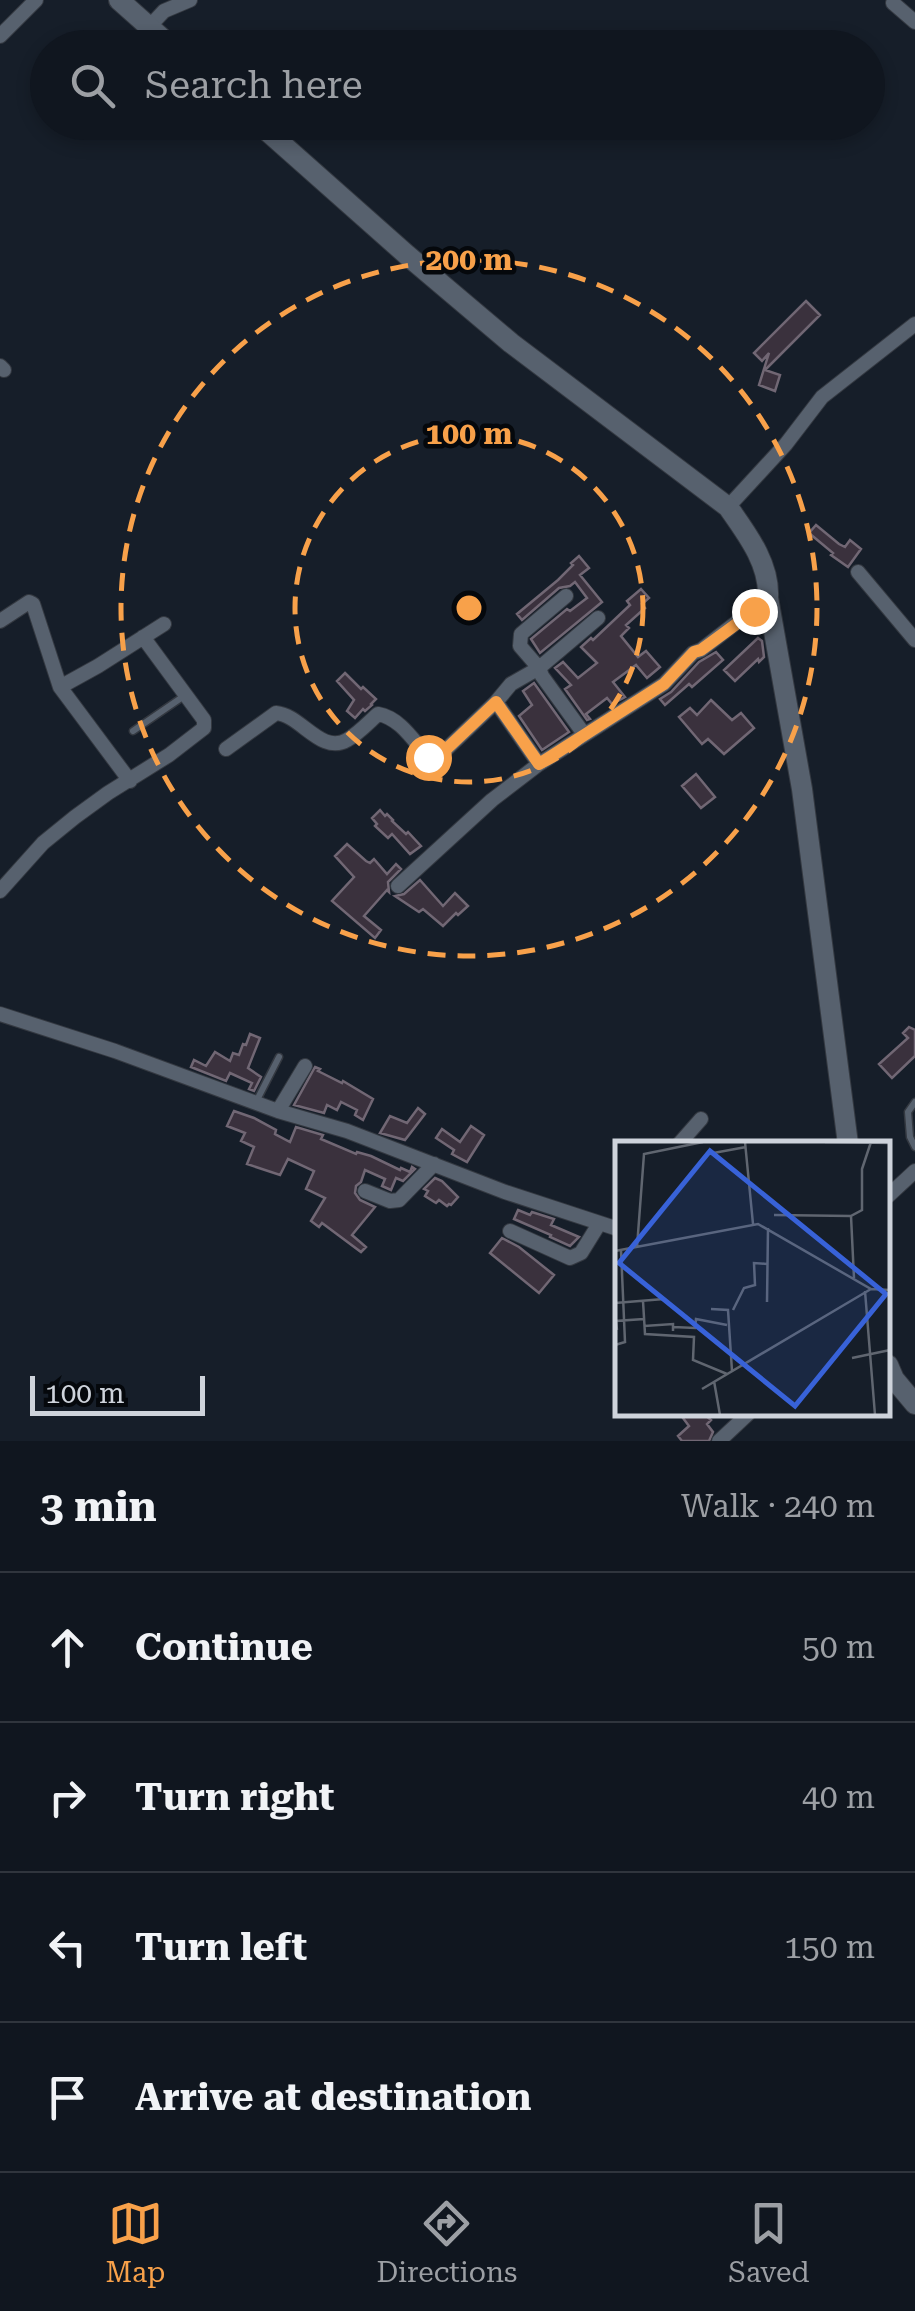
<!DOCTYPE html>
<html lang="en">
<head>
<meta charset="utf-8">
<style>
	:root { --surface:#10161f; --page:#1e232c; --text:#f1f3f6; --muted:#9c9fa4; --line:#30353d; --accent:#f8a14a }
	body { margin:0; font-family:"Roboto Serif",serif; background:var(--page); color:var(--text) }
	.scale { position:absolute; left:30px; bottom:25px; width:175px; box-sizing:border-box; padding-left:10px; border:5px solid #ced3db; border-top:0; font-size:28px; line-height:35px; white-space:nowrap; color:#ced3db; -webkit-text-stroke:8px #05080c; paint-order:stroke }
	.stop { position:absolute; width:30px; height:30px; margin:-22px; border:8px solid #f8a14a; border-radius:50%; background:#fff }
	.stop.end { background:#f8a14a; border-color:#fff; box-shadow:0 2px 10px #0008 }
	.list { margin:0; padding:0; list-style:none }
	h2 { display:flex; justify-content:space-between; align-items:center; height:130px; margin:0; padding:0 40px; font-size:42px }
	h2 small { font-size:32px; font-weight:400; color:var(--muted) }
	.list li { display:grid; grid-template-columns:65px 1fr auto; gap:30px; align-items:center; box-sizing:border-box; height:150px; padding:0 40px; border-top:2px solid var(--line) }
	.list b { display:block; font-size:38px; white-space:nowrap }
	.list em { font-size:32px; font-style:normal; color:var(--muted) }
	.icon { flex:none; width:55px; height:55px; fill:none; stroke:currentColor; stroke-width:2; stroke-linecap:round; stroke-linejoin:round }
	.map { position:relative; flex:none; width:915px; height:1441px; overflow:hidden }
	.search { position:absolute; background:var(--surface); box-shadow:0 5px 15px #0003; left:30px; right:30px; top:30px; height:110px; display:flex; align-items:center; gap:25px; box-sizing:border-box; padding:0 35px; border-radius:55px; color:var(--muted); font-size:38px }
	.sheet { height:730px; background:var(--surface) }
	nav { display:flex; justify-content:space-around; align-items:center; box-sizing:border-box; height:140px; border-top:2px solid var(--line); background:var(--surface); font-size:28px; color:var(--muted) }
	nav a { display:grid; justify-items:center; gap:5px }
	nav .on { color:var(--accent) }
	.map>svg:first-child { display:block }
	.building { fill:#3a313d; stroke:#716774; stroke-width:2.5 }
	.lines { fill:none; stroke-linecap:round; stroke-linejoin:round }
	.lane-casing { stroke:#343941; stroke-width:9 }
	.street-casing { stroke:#343941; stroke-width:16 }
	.secondary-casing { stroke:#343941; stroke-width:22 }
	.lane { stroke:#57616e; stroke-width:6 }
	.street { stroke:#57616e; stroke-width:14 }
	.secondary { stroke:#57616e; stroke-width:20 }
	.route { stroke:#f8a14a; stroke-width:12 }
	.ring { fill:none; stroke:#f8a14a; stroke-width:5; stroke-dasharray:18 12 }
	.inset-road { fill:none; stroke:#606670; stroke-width:2.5 }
	.view { fill:#3862d8; fill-opacity:0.15; stroke:#3862d8; stroke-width:5 }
	.inset-edge { fill:none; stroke:#ced3db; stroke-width:5 }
	.centre { fill:#f8a14a; stroke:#05080c; stroke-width:5 }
	.ring-label { font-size:30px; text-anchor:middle; font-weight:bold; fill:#f8a14a; stroke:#05080c; stroke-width:9; stroke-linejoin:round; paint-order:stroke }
</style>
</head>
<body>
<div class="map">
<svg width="915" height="1441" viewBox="0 0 915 1441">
	<rect width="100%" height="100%" fill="#161e29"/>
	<path class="building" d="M806,301l14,14 -55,55 15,5 -5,16 -16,-6 10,-32 -7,8 -8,-8z
		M816,525l23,19 6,3 5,-7 11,9 -13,18 -17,-12 2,-2 -24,-20z
		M579,556l10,12 -9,7 22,27 -62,51 -9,-14 36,-30 3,2 17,-13 -12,-16 -5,4 -11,2 -37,32 -5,-6 41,-34 15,-15 -2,-2z
		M641,589l8,9 -7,6 3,4 -19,17 3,3 -8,8 17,21 8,-6 14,16 -13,11 -11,-13 -23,17 12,15 -13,7 -5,-6 -21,16 4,5 -3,1 -22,-31 6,-4 -16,-17 8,-6 15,16 19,-15 -16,-16 10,-9 2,2 37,-35 -3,-4z
		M758,638l4,3 2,16 -5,5 -1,-3 -23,22 -11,-11z
		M716,652l7,8 -31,27 -3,-3 -24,21 -5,-6 11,-7 28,-30z
		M345,673l16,16 2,-2 13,12 -5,5 1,1 -7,6 -2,-2 -8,9 -8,-7 7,-11 -17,-19z
		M534,683l35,49 -27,18 -23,-34 13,-11 -9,-14z
		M711,700l21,20 9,-7 13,15 -30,26 -16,-15 -6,5 -23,-27 11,-9 7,7z
		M696,774l19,23 -14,11 -19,-22z
		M380,810l5,6 2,-2 6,6 -1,1 14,13 2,-2 13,14 -11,8 -18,-20 -4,4 -13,-12 2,-2 -5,-6z
		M347,844l19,17 4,2 4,-4 13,15 9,-10 5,5 -13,13 1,10 -2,-2 -23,26 17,14 -6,8 -43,-37 22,-24 -19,-21z
		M420,880l23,26 12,-13 13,13 -10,9 -2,-2 -13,13 -20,-17 -4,3 -24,-16 9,-2z
		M909,1027l6,3v26l-23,22 -13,-14 29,-26 -5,-5z
		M250,1034l10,4 -12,30 13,9 -7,14 -5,-2 3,-6 -22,-10 -4,8 -35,-14 3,-7 12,6 9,-14 15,9 3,-8 6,2 4,-11 3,1z
		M315,1067l5,2 -2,2 24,12 1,-2 30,18 -10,21 -8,-5 2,-5 -16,-8 -4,8 -10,-5 -3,8 -30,-8z
		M418,1108l7,6 -20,26 -25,-7 10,-17 17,7z
		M234,1111l20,7 22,12 -1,4 15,8 6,-15 27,8 -2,4 35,15 1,-2 14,4 29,14 1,-2 9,4 2,-5 3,2 -12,12 -7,-3 -5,12 -9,-4 3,-7 -20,-9 -4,12 -5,4 -1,7 5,7 15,7 -23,28 14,12 -5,5 -39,-29 -3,4 -8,-6 14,-23 -19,-9 8,-18 -26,-12 -8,16 -33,-11 7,-17 -13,-6 4,-8 -18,-7z
		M471,1126l13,9 -17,27 -15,-8 2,-4 -18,-12 6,-9 18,13z
		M435,1178l7,3 16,16 -7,8 -2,-1 -2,2 -8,-6 -3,3 -11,-7 3,-5 -4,-2z
		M518,1210l12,5 2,-3 22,7 -3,6 28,12 -9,9 -20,-9 1,-2 -37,-16z
		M502,1238l17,9 35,28 -15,18 -49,-40z
		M680,1414h24l7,6 -4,4 6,8 -4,9h-27l-4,-5 11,-10z"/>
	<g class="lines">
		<defs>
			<path id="lane" d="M133,731l51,-35
				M256,1102l23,-45
				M915,1102l-7,10 2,25 5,10"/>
			<path id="street" d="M893,3l22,19
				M149,27l15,-16 26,-11
				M0,36l36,-36
				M0,366l4,4
				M728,507l58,-63 36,-47 93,-73
				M858,572l57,68
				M566,596l-45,38 -1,12 19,22 59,-50
				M0,621l29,-19 4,2 27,83 70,94
				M60,687l38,-21 66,-42
				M496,702l43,62
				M226,749l50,-36c25,2 45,42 71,27 11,-6 22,-18 31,-26 22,4 35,26 50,43h10l58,-55 15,-18 28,-16 3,8 42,58
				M398,886l94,-86 47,-36 125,-80 29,-31 8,-3 67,-52
				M0,891l43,-48 32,-26 33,-24 61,-38 35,-27v-8l-61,-83
				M0,1014l115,37 163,60 69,20 158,61 113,37
				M278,1111l27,-45
				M679,1144l22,-25
				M365,1191l25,10 9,-1 35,-36
				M888,1196l27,-25
				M510,1231l60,27 11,-5 18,-29
				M719,1441l29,-27"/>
			<path id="secondary" d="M119,0l54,48
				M257,122l150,133 104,88 217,164c19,27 42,57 40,91l34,191 46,355
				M888,1365l6,14 21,25"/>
		</defs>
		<use href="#lane" class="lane-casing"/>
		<use href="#street" class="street-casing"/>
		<use href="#secondary" class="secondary-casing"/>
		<use href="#lane" class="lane"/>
		<use href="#street" class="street"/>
		<use href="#secondary" class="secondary"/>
	</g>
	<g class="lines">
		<path class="route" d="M428,757h10l58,-55 43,62 125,-80 30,-32 7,-2 53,-39"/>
	</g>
	<g class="ring">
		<circle cx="469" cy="608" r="174"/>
		<circle cx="469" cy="608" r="348"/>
	</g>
	<g transform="translate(615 1141)">
		<rect width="275" height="275" fill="#161e29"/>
		<path class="inset-road" d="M130,1l8,82M210,1l65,1M93,13l38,-7M159,74l77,1M22,106l7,-93 59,-12M0,110l143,-27 113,65 19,1M239,137l-3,-62 11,-6v-41l9,-27M250,150l10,124M28,160l2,33 49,3 -1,23 34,14M152,161l1,-74M0,162l49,-4M96,168l17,1 4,61M118,169l11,-22 11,-3 -1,-22 13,1M29,185l29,-2v7M58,186l22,1 1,-9 31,6M2,189l-1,-9 28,-2M0,204l10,-3 -4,-92M237,217l38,-8M99,240l6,34M87,248l169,-100"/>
		<path class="view" d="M95,10l176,143 -91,112 -176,-143z"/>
		<rect width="275" height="275" class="inset-edge"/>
	</g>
	<circle cx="469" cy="608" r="15" class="centre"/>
	<g class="ring-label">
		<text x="469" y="270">200 m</text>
		<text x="469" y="444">100 m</text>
	</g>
</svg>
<div class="scale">100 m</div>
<div class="stop" style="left:428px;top:757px"></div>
<div class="stop end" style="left:754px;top:611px"></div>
<div class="search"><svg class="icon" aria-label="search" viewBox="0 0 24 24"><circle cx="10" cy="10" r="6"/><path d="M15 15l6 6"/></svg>Search here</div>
</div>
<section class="sheet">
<h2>3 min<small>Walk · 240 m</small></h2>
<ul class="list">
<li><svg class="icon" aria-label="ahead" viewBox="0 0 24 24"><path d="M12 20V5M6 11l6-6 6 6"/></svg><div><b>Continue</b></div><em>50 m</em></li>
<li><svg class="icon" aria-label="right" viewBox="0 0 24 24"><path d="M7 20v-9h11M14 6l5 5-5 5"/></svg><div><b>Turn right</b></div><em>40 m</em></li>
<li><svg class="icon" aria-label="left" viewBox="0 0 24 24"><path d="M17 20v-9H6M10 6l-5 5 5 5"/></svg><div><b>Turn left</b></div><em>150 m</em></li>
<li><svg class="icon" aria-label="arrive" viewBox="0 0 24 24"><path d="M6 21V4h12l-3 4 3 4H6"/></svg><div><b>Arrive at destination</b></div></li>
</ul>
</section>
<nav>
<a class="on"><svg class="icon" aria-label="map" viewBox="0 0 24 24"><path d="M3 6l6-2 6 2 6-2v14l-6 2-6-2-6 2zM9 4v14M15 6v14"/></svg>Map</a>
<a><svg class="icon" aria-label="directions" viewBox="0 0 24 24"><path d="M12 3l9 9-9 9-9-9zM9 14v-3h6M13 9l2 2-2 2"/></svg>Directions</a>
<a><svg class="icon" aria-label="saved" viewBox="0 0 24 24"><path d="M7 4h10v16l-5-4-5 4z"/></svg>Saved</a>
</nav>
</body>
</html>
